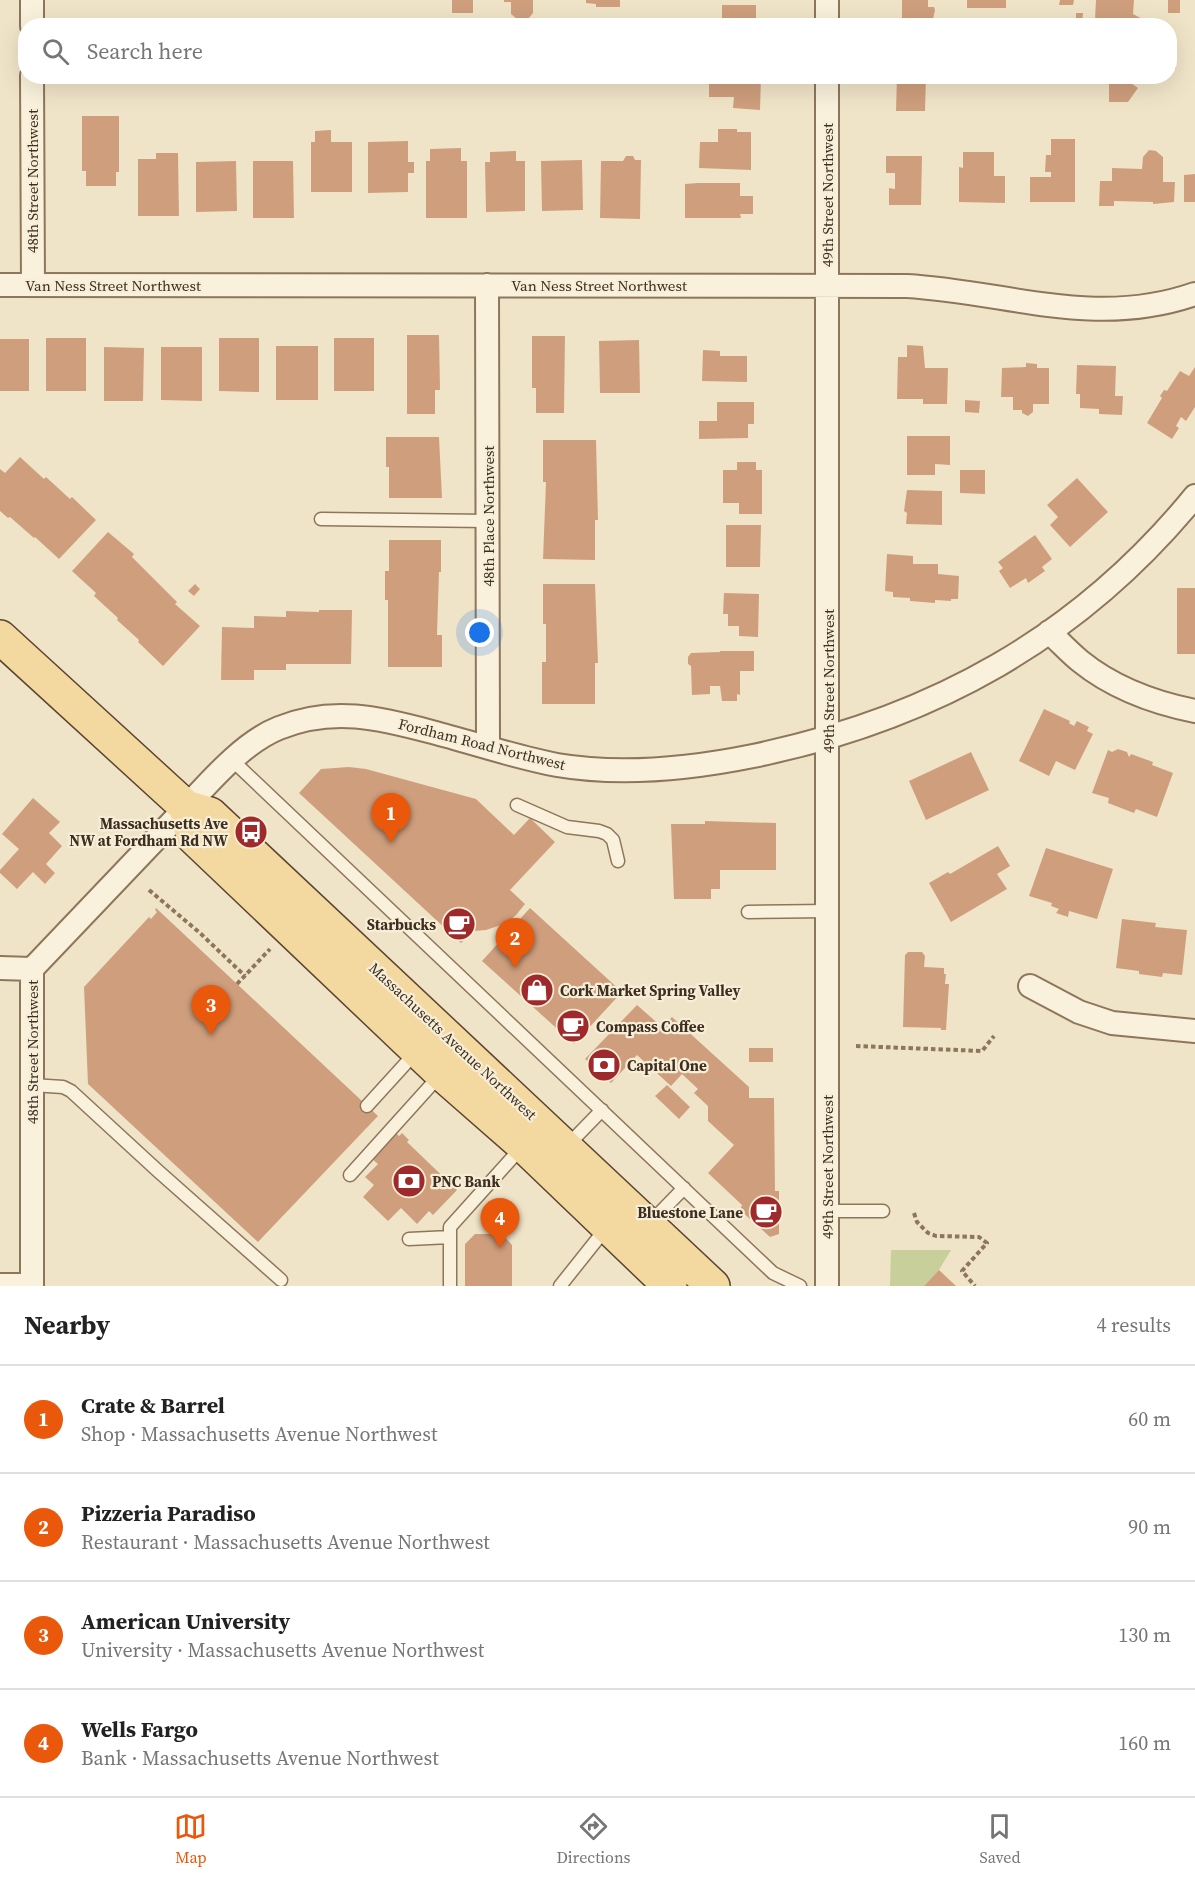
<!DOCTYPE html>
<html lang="en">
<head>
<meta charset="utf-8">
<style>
	:root { --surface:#fff; --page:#f6f6f6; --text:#222; --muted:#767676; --line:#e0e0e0; --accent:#ea580c }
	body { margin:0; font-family:"Source Serif 4",serif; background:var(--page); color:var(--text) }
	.you { position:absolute; left:480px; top:633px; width:21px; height:21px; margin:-15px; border:4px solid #fff; border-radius:50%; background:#1a73e8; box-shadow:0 0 0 9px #1a73e833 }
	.badge { display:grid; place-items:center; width:39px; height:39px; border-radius:50%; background:var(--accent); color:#fff; font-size:20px; font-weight:700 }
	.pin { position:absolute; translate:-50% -50px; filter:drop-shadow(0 2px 3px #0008) }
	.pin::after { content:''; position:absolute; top:32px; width:21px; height:18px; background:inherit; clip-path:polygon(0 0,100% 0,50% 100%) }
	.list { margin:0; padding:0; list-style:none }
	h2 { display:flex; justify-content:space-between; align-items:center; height:78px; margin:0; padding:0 24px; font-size:26px }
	h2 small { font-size:20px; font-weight:400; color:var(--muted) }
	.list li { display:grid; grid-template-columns:39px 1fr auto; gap:18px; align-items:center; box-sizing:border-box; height:108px; padding:0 24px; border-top:2px solid var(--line) }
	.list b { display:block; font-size:22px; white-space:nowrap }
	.list p { margin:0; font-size:20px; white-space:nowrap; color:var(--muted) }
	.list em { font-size:20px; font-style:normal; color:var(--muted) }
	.icon { flex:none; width:33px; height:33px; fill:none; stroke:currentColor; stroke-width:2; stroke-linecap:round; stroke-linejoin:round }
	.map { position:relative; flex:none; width:1195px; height:1286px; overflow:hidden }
	.search { position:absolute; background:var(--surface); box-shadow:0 6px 24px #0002; left:18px; right:18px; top:18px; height:66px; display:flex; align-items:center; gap:15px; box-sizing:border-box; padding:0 21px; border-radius:24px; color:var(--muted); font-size:22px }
	.sheet { height:510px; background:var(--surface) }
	nav { display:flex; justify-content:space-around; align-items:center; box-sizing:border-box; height:84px; border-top:2px solid var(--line); background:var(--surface); font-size:16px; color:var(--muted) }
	nav a { display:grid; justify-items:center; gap:3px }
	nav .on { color:var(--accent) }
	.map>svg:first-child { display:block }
	.green { fill:#c9cf9b }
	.building { fill:#cf9f7d }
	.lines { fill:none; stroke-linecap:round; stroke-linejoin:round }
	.service-casing { stroke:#8d765c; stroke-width:15 }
	.minor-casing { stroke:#8d765c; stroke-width:26 }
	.primary-casing { stroke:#5b4430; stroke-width:36 }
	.path { stroke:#8d765c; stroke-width:4; stroke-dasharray:4.5 3; stroke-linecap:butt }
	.service { stroke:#faf1dc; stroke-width:12 }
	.minor { stroke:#faf1dc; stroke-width:22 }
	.primary { stroke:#f3d9a0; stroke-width:33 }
	.labels { text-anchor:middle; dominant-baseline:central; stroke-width:4.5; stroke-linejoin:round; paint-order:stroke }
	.street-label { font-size:15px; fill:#3d2e20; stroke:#f7eed8 }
	.poi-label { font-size:15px; font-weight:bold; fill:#3d2e20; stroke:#f7eed8; text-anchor:start }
</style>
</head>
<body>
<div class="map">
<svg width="1195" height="1286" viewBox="0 0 1195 1286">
	<rect width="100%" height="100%" fill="#f0e4c8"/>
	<path class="green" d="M891,1250h60l-12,20 -15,16h-34z"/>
	<path class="building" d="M452,0h21v13h-21z
		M504,0h29v13l-5,6h-11l-6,-5v-12h-7z
		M586,0h34v7h-24v-3l-10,-1z
		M902,0h26v7h6l1,3 -3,14h-30z
		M967,0h39v8h-39z
		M1060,0h14l-1,5h-14z
		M1096,0h38l-1,14 15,8 -2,4h-20l1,-3 -4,-2 -28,-1z
		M1168,0h12v13h-12z
		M722,5h34v19l-47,2v-6h13z
		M1076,13h7l-1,10h-6z
		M1170,41h4l2,28h-6z
		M82,76h50v4h-50z
		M709,76h52l-1,34 -27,-2 1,-11h-25z
		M897,76h29l-1,35h-29z
		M1128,81l10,7 -10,14h-19v-18h17z
		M82,116h37v56h-3v14h-30v-15h-4z
		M718,129h19v3h14v38l-52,-2 1,-26h18z
		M331,130v12h21v50h-41v-50h4v-11z
		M1051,139h24v63h-45v-25h21v-5h-6l1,-17h5z
		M408,141v21h6v11h-6v19l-40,1v-51z
		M461,148v13h6v57h-41v-57h4v-12z
		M1149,150l7,1 7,6v25h12l-1,20 -21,2v-2l-39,-1v5h-15l1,-25h12v-13l30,1 1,-12z
		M516,151v10h9v50l-39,1 -1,-50h5v-10z
		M963,152h31v24h11v27l-46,-1v-35l4,1z
		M156,153h22l1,63h-41v-57h18z
		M626,156h7l2,4h6l-1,59 -40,-1 1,-57h22z
		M886,156h36l-1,49h-32v-17l6,1v-16h-9z
		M582,160l1,50 -41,1 -1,-50z
		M236,161l1,50 -41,1v-50z
		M253,161h40l1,57h-41z
		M1195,174v28h-11v-27z
		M698,183h42v13h13v18h-13l1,4h-56v-34z
		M407,335h32l1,55h-5v24h-28z
		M532,336h33l-1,77h-28v-25h-4z
		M46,338h40v53h-40z
		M219,338h40v54l-40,-1z
		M334,338h40v53h-40z
		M0,339h29v52h-29z
		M639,340l1,53h-40l-1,-52z
		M907,345l16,1 2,22h23l-1,36h-24v-5h-26l1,-42h9z
		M276,346h42v54h-42z
		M104,347l40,1 -1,53h-39z
		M161,347h41v54l-41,-1z
		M703,350l17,1v5h27v26l-45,-1z
		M1026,363l11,1v4h12v36h-16v8l-5,4 -6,-3v-3h-9v-13h-12l1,-29 24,-1z
		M1077,365l39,1 -1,30h8l-1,19 -23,-1v-5l-19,-1v-14h-4z
		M1195,367v40l-9,14 -5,-4 -5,9 3,2 -7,11 -25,-16 15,-25 -2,-2 4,-6 3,1 13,-20 9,5z
		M965,400l15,1 -1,12 -14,-1z
		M717,402h37v22h-6v14l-49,1v-18h18z
		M907,436h43v29l-15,-1v11h-28z
		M386,437h53l3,61h-53v-31h-3z
		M543,440h53l2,80h-3v40l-52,-1 3,-77h-3z
		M20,457l24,22 2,-2 24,22 2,-2 24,23 -37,39 -24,-22 -1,1 -24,-21 -2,1 -8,-7v-42l5,4z
		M737,462h19v8h6v44h-23v-11h-16v-33h14z
		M960,470h25v24l-25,-1z
		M1077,478l31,34 -38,35 -20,-22 8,-8 -11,-12z
		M907,490l35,1v34l-36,-1 1,-11 -3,-2z
		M726,525h35l-1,42h-34z
		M108,532l26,22 -2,3 45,45 -2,2 25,22 -37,40 -25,-24 1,-2 -22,-20 1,-2 -24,-22 2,-3 -24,-22z
		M1035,535l17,24 -10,8 3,4 -17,12 -2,-5 -16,10 -11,-17 4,-3 -5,-6z
		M389,540h52v32h-2l-2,63h5v32h-54v-67h-3v-29h4z
		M887,554l26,2v8h25v10l21,2 -1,23h-7v2l-16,-1v3l-25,-2v-3l-17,-1v-5l-8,-1z
		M195,584l5,5 -6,7 -6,-5z
		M543,584h52l3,79h-3v41h-53v-42h4v-38h-3z
		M1177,588h18v66h-18z
		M724,593l35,1 -1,43 -19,-1v-10h-11v-12h-5z
		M319,610h33l-1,54h-65v6h-32v10h-33l1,-53 32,1v-12l32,1v-6l33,1z
		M720,651h34v20h-14v24l-3,-1v7h-15l-2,-15h-10v8l-18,1 -1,-29 -3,-2v-7l3,-4 29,-1z
		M1044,709l26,12 -1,2 5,3 3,-5 12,6 -2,4 6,3 -18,36 -19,-9 -7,15 -30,-15z
		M1118,749l9,3 2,5 2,-3 22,8 -1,3 21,8 -16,44 -21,-8 -2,4 -26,-10 1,-5 -17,-5 16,-43 4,2z
		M971,752l18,38 -63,30 -17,-39z
		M349,767l17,2 110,30 38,36 16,-17 25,24 -45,48 15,14 -8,10 -10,9 -21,7 -13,1 -12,12 -162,-150 22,-24z
		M33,798l27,24 -11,11 13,13 -16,18 9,9 -10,11 -12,-12 -16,17 -17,-16v-3l19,-21 -17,-15z
		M705,821l71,2v47h-56v19h-9v10h-37l-3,-75h34z
		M998,846l12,20 -13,8 10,15 -56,33 -22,-39 19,-11 2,2z
		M1046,848l67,21 -16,50 -28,-8 -1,6 -12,-4 3,-4 -8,-3 1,-3 -23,-7z
		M156,908l222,208 -120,126 -170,-158 -4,-97 65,-70 2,2 6,-7 -2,-2z
		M530,908l92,84 -48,52 -92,-83z
		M1122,919l34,4 -1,4 32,3 -5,45 -19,-2 -1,4 -23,-3v-3l-23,-3z
		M908,952h14l3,4 -1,11 20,1v6h2l-1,10h4l-3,46h-5v-2l-38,-1 2,-72z
		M637,1005l25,22 10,-10 77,70v11h25l1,93h4v43l-9,3 -30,-27 2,-5 -34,-32 26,-28 -26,-24v-15l-14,-13 4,-4 -16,-15 -11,12 -34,-31 -26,28 -26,-24z
		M749,1048h24v14h-24z
		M667,1085l23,22 -11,12 -24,-23z
		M395,1132l4,4 3,-3 7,7 -2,2 50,48 -24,25 -4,-4 -12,13 -16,-16 -13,13 -25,-24 11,-12 -9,-8 13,-13 -7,-6z
		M475,1234h27l10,11v41h-47v-42z
		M939,1270l17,16h-32z"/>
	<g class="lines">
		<defs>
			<path id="service" d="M321,519l167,2
				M232,760l541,513 27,13
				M517,805l50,22 32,4 8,3 6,6 5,21
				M748,912l80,-1
				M32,1085l31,2 8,4 87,80 123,109
				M367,1106l50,-55
				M566,1147l36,-37
				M350,1175l91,-101
				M827,1211h56
				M649,1224l35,-36
				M409,1239l41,-2
				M450,1286v-59l72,-80
				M560,1286l47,-59"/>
			<path id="minor" d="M32,0v26
				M827,0v26
				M32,76l1,209
				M827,76v1210
				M0,285l907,1c101,6 188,43 288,8
				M487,285l1,462
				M1049,632c11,10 20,20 31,29 32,26 75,42 115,50
				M0,968l32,1
				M1030,986l49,26 33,11 83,8
				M0,1285h32
				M32,1286v-317c47,-50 94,-99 141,-148 30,-31 66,-77 106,-93 53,-22 101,-10 153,4 42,11 83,25 125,33 65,11 132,4 196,-9 179,-37 326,-118 442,-260"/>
			<path id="primary" d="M0,637l186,170 24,7 503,472
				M186,807l7,30 249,237 81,71 147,141"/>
		</defs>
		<use href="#service" class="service-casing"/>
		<use href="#minor" class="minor-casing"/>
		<use href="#primary" class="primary-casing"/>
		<path class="path" d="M149,890l51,43 45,43
			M237,984l33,-35
			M856,1046l126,5 12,-15
			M914,1213l3,9 11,11 8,3 43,1 8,6 -25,28 13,15"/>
		<use href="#service" class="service"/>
		<use href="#minor" class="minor"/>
		<use href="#primary" class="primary"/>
	</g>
	<defs>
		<symbol id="bus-disc" viewBox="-11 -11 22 22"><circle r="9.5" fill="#9e2a2b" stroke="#f7eed8"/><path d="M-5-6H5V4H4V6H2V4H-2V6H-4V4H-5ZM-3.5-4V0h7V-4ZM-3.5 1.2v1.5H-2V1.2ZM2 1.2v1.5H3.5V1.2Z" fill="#fff"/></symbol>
		<symbol id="cafe-disc" viewBox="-11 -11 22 22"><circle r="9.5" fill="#9e2a2b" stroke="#f7eed8"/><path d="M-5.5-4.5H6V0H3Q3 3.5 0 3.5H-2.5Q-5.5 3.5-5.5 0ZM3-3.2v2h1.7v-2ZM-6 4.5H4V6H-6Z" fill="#fff"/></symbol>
		<symbol id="shop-disc" viewBox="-11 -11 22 22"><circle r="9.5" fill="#9e2a2b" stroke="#f7eed8"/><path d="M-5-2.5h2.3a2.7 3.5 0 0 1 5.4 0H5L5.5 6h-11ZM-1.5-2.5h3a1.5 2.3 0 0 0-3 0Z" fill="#fff"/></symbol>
		<symbol id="bank-disc" viewBox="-11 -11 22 22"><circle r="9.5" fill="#9e2a2b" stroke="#f7eed8"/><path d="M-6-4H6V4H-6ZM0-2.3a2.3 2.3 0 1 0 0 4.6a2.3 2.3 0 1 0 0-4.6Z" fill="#fff"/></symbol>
	</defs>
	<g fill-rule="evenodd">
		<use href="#bus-disc" x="232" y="813" width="38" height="38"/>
		<use href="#cafe-disc" x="440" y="905" width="38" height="38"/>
		<use href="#shop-disc" x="518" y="971" width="38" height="38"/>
		<use href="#cafe-disc" x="554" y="1007" width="38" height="38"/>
		<use href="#bank-disc" x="585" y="1046" width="38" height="38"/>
		<use href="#bank-disc" x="390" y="1162" width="38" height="38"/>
		<use href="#cafe-disc" x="747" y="1193" width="38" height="38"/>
	</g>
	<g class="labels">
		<g class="street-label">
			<text transform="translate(32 181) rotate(-90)">48th Street Northwest</text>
			<text transform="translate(827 195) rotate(-90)">49th Street Northwest</text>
			<text x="113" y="285">Van Ness Street Northwest</text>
			<text x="599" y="285">Van Ness Street Northwest</text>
			<text transform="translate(488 516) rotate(-90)">48th Place Northwest</text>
			<text transform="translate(828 681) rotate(-90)">49th Street Northwest</text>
			<text transform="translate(482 744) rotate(14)">Fordham Road Northwest</text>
			<text transform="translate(453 1041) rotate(43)">Massachusetts Avenue Northwest</text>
			<text transform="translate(32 1052) rotate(-90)">48th Street Northwest</text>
			<text transform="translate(827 1167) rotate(-90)">49th Street Northwest</text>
		</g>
		<g class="poi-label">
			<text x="228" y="823" text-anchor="end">Massachusetts Ave<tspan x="228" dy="17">NW at Fordham Rd NW</tspan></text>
			<text x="436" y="924" text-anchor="end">Starbucks</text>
			<text x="560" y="990">Cork Market Spring Valley</text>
			<text x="596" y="1026">Compass Coffee</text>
			<text x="627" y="1065">Capital One</text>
			<text x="432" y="1181">PNC Bank</text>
			<text x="743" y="1212" text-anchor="end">Bluestone Lane</text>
		</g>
	</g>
</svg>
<div class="you"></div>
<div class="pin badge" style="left:391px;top:843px">1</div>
<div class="pin badge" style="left:515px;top:968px">2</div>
<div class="pin badge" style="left:211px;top:1035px">3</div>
<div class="pin badge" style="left:500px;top:1248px">4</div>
<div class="search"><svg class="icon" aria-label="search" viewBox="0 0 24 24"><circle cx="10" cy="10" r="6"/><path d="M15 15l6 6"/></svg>Search here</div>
</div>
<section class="sheet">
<h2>Nearby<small>4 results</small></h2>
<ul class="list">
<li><span class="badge">1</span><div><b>Crate &amp; Barrel</b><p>Shop · Massachusetts Avenue Northwest</p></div><em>60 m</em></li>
<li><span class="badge">2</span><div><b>Pizzeria Paradiso</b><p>Restaurant · Massachusetts Avenue Northwest</p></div><em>90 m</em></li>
<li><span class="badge">3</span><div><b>American University</b><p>University · Massachusetts Avenue Northwest</p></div><em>130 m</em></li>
<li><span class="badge">4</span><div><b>Wells Fargo</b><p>Bank · Massachusetts Avenue Northwest</p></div><em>160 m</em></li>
</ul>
</section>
<nav>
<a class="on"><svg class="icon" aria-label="map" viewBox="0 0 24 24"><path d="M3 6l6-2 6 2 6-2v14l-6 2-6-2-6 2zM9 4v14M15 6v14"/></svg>Map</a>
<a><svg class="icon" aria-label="directions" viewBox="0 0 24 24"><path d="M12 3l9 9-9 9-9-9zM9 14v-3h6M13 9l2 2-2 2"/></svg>Directions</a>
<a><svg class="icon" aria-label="saved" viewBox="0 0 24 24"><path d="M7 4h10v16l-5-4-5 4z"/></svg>Saved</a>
</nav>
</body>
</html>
